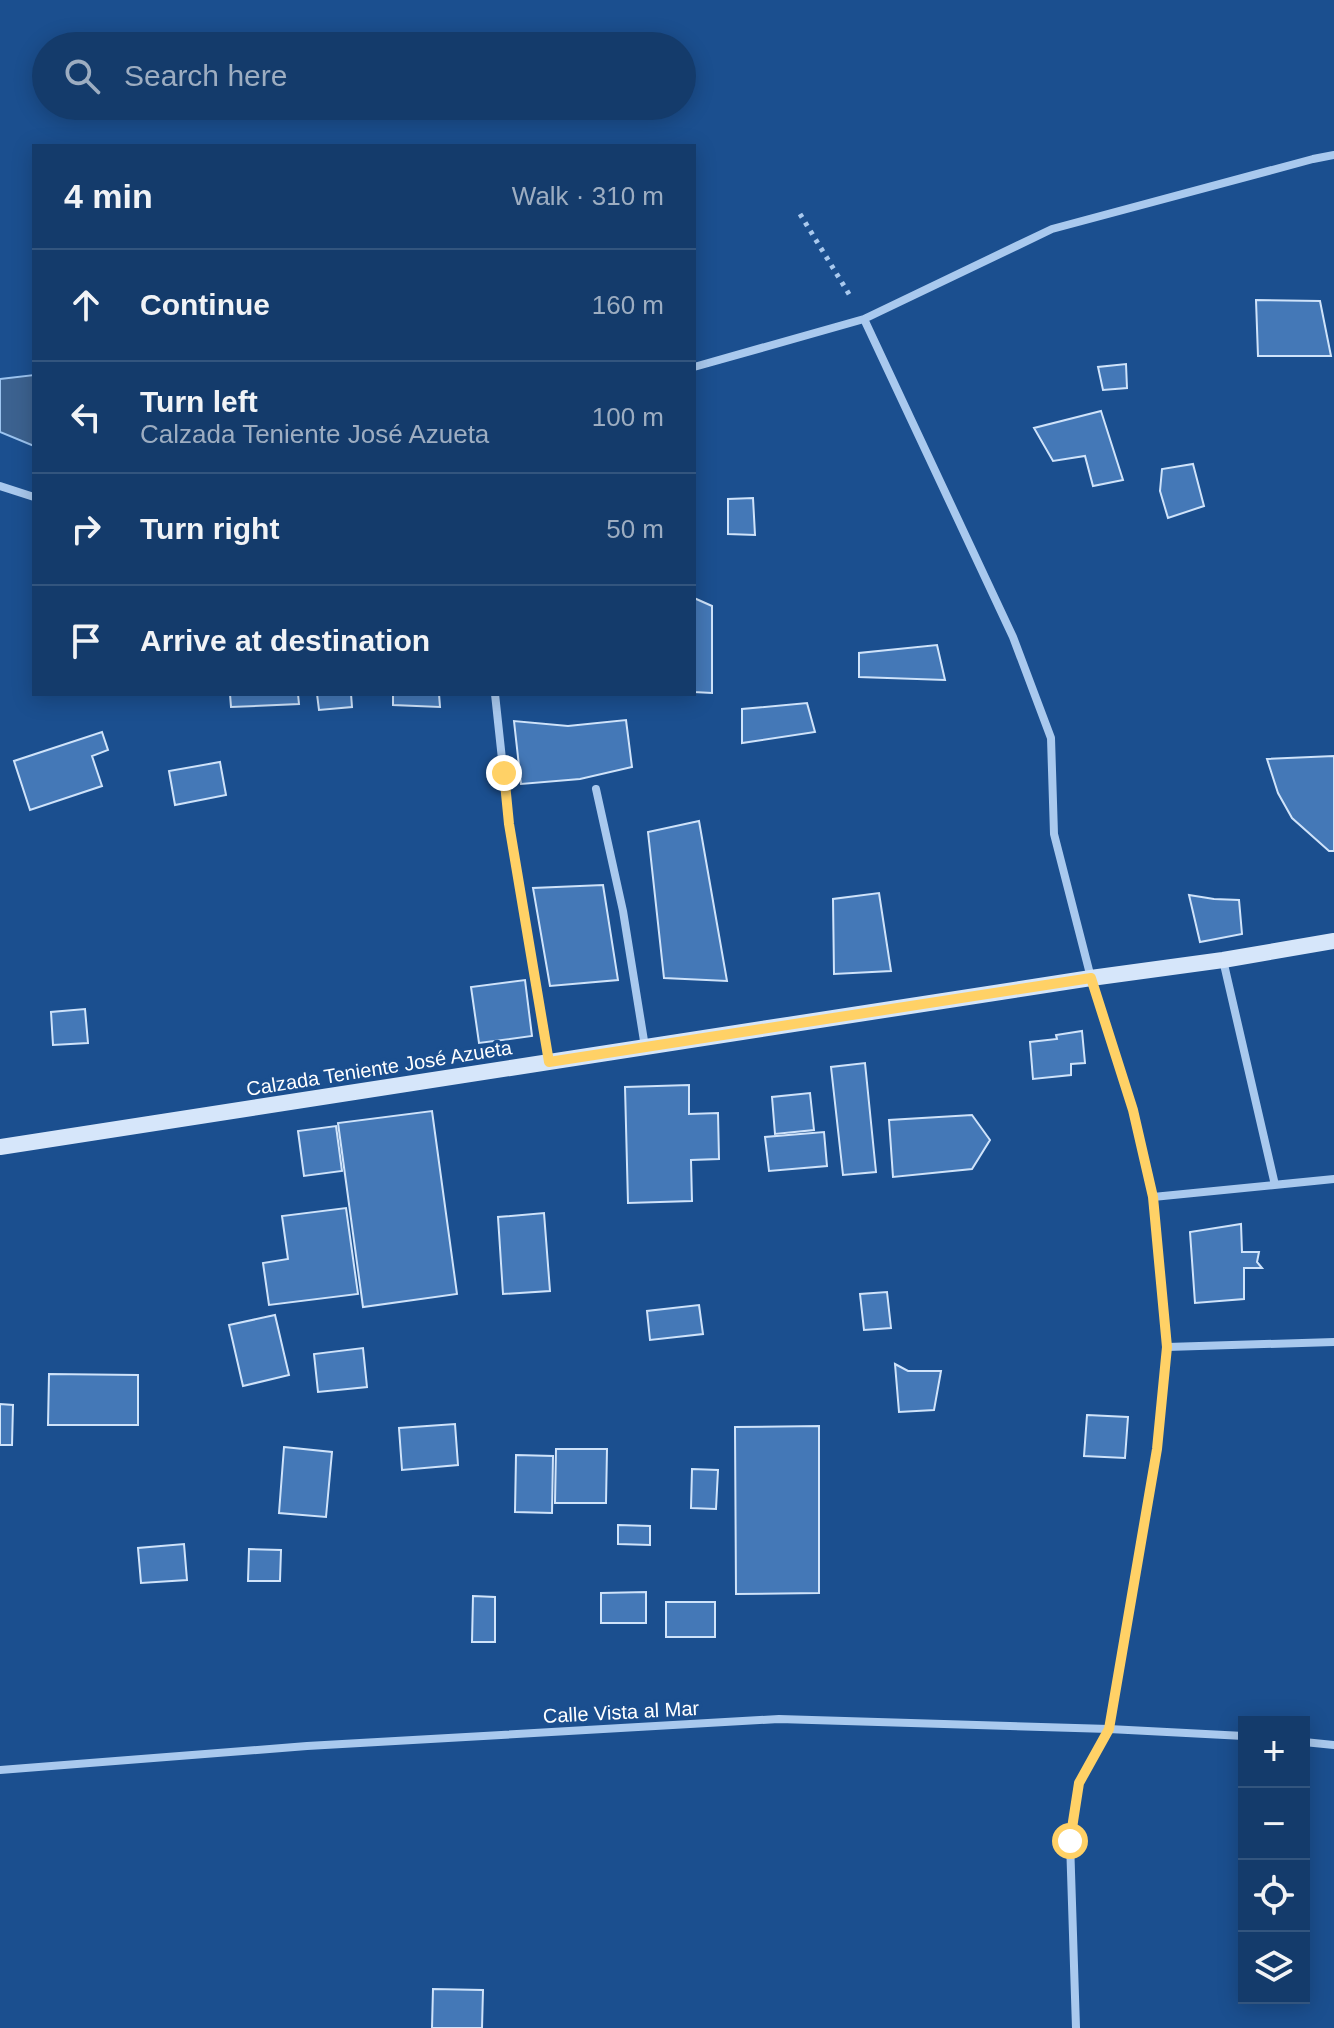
<!DOCTYPE html>
<html lang="en">
<head>
<meta charset="utf-8">
<style>
	:root { --surface:#143b6b; --page:#214673; --text:#f1f3f6; --muted:#9dadc1; --line:#33557e }
	body { margin:0; font-family:Helvetica,sans-serif; background:var(--page); color:var(--text) }
	.controls { position:absolute; right:24px; bottom:24px; display:grid; overflow:hidden; border-radius:0px; box-shadow:0 4px 20px #0003 }
	.controls button { width:72px; height:72px; display:grid; place-items:center; padding:0; border:0; border-bottom:2px solid var(--line); background:var(--surface); color:var(--text); font:40px sans-serif }
	.stop { position:absolute; width:24px; height:24px; margin:-18px; border:6px solid #ffd166; border-radius:50%; background:#fff }
	.stop.end { background:#ffd166; border-color:#fff; box-shadow:0 2px 8px #0008 }
	.list { margin:0; padding:0; list-style:none }
	h2 { display:flex; justify-content:space-between; align-items:center; height:104px; margin:0; padding:0 32px; font-size:34px }
	h2 small { font-size:26px; font-weight:400; color:var(--muted) }
	.list li { display:grid; grid-template-columns:52px 1fr auto; gap:24px; align-items:center; box-sizing:border-box; height:112px; padding:0 32px; border-top:2px solid var(--line) }
	.list b { display:block; font-size:30px; white-space:nowrap }
	.list p { margin:0; font-size:26px; white-space:nowrap; color:var(--muted) }
	.list em { font-size:26px; font-style:normal; color:var(--muted) }
	.icon { flex:none; width:44px; height:44px; fill:none; stroke:currentColor; stroke-width:2; stroke-linecap:round; stroke-linejoin:round }
	.map { position:relative; flex:none; width:1334px; height:2028px; overflow:hidden }
	.search { position:absolute; background:var(--surface); box-shadow:0 4px 20px #0003; left:32px; top:32px; width:664px; height:88px; display:flex; align-items:center; gap:20px; box-sizing:border-box; padding:0 28px; border-radius:44px; color:var(--muted); font-size:30px }
	.panel { position:absolute; background:var(--surface); box-shadow:0 4px 20px #0003; left:32px; top:144px; width:664px; height:552px; border-radius:0px }
	.map>svg:first-child { display:block }
	.water { fill:#3c6290; stroke:#9cc4f0; stroke-width:2 }
	.building { fill:#4478b7; stroke:#cfe3fa; stroke-width:2 }
	.lines { fill:none; stroke-linecap:round; stroke-linejoin:round }
	.path { stroke:#a9c9ee; stroke-width:5; stroke-dasharray:4 6; stroke-linecap:butt }
	.minor { stroke:#a9c9ee; stroke-width:8 }
	.secondary { stroke:#d6e6fa; stroke-width:16 }
	.route { stroke:#ffd166; stroke-width:10 }
	.labels { text-anchor:middle; dominant-baseline:central; stroke-width:7; stroke-linejoin:round; paint-order:stroke }
	.street-label { font-size:20px; fill:#fff; stroke:#1b4f8f }
</style>
</head>
<body>
<div class="map">
<svg width="1334" height="2028" viewBox="0 0 1334 2028">
	<rect width="100%" height="100%" fill="#1b4f8f"/>
	<path class="water" d="M34,375v71l-34,-14v-53z"/>
	<path class="building" d="M1256,300l64,1 11,55h-73z
		M1126,364l1,24 -24,2 -5,-23z
		M1101,411l22,69 -30,6 -8,-30 -32,5 -19,-33z
		M1193,464l11,42 -36,12 -8,-27 2,-22z
		M753,498l2,37 -27,-1v-35z
		M694,598l18,8v87l-18,-1z
		M937,645l8,35 -86,-3v-24z
		M230,694h68l1,10 -68,3z
		M317,694h34l1,13 -33,3z
		M393,694h46l1,13 -47,-2z
		M807,703l8,29 -73,11v-34z
		M626,720l6,47 -52,12 -59,5 -7,-63 54,5z
		M102,732l6,18 -16,6 10,30 -72,24 -16,-49z
		M1334,756v95h-5l-37,-33 -14,-25 -11,-34z
		M220,762l6,33 -51,10 -6,-34z
		M699,821l28,160 -63,-3 -16,-146z
		M603,885l15,95 -68,6 -17,-98z
		M879,893l12,78 -57,3 -1,-75z
		M1189,895l25,4 25,1 3,34 -42,8z
		M525,980l7,56 -53,7 -8,-56z
		M85,1009l3,34 -35,2 -2,-33z
		M1082,1031l3,32 -14,1v11l-38,4 -3,-37 27,-3 -1,-4z
		M865,1063l11,109 -33,3 -12,-108z
		M689,1085v29l29,-1 1,46 -28,1 1,41 -64,2 -3,-116z
		M810,1093l4,37 -39,4 -3,-37z
		M432,1111l25,183 -94,13 -25,-184z
		M972,1115l18,25 -18,29 -79,8 -4,-57z
		M336,1126l6,45 -38,5 -6,-45z
		M824,1132l3,34 -58,5 -4,-34z
		M346,1208l12,86 -89,11 -6,-42 25,-4 -6,-43z
		M544,1213l6,78 -47,3 -5,-77z
		M1241,1224l1,28h17l-2,10 5,6h-18v31l-49,4 -5,-71z
		M887,1292l4,36 -27,2 -4,-36z
		M699,1305l4,29 -53,6 -3,-29z
		M275,1315l14,60 -46,11 -14,-61z
		M363,1348l4,39 -49,5 -4,-38z
		M895,1364l13,7h33l-7,39 -35,2z
		M49,1374l89,1v50h-90z
		M0,1404l13,1 -1,40h-12z
		M1087,1415l41,2 -3,41 -41,-2z
		M455,1424l3,41 -56,5 -3,-42z
		M819,1426v167l-83,1 -1,-167z
		M284,1447l48,5 -6,65 -47,-4z
		M556,1449h51l-1,54h-51z
		M516,1455l37,1 -1,57 -37,-1z
		M692,1469l26,1 -2,39 -25,-1z
		M618,1525l32,1v19l-32,-1z
		M184,1544l3,36 -46,3 -3,-35z
		M249,1549l32,1 -1,31h-32z
		M646,1592v31h-45v-30z
		M473,1596l22,1v45h-23z
		M666,1602h49v35h-49z
		M433,1989l50,1 -1,38h-50z"/>
	<g class="lines">
		<path class="path" d="M800,214l52,85"/>
		<path class="minor" d="M864,319l149,318 38,101 3,96 37,144 42,132 20,87 14,150 -10,102 -48,280 -30,54 -9,58 6,187
			M694,367l170,-48 188,-90 261,-70 21,-4
			M0,486l34,11
			M495,694l14,130 40,238
			M596,789l27,122 22,136
			M1223,960l52,225
			M1153,1197l181,-18
			M1167,1347l167,-5
			M1304,1742l30,3
			M0,1770l307,-24 472,-27 330,10 135,7"/>
		<path class="secondary" d="M0,1147l1091,-169 132,-18 111,-19"/>
	</g>
	<g class="lines">
		<path class="route" d="M504,773l5,51 40,238 542,-84 42,132 20,87 14,150 -10,102 -48,280 -30,54 -9,58"/>
	</g>
	<g class="labels">
		<g class="street-label">
			<text transform="translate(379 1068) rotate(-9)">Calzada Teniente José Azueta</text>
			<text transform="translate(621 1712) rotate(-3)">Calle Vista al Mar</text>
		</g>
	</g>
</svg>
<div class="controls">
<button>+</button>
<button>−</button>
<button><svg class="icon" aria-label="locate" viewBox="0 0 24 24"><circle cx="12" cy="12" r="6"/><path d="M12 2v4M12 18v4M2 12h4M18 12h4"/></svg></button>
<button><svg class="icon" aria-label="layers" viewBox="0 0 24 24"><path d="M12 4l9 5-9 5-9-5zM3 14l9 5 9-5"/></svg></button>
</div>
<div class="stop" style="left:1070px;top:1841px"></div>
<div class="stop end" style="left:504px;top:773px"></div>
<div class="search"><svg class="icon" aria-label="search" viewBox="0 0 24 24"><circle cx="10" cy="10" r="6"/><path d="M15 15l6 6"/></svg>Search here</div>
<section class="panel">
<h2>4 min<small>Walk · 310 m</small></h2>
<ul class="list">
<li><svg class="icon" aria-label="ahead" viewBox="0 0 24 24"><path d="M12 20V5M6 11l6-6 6 6"/></svg><div><b>Continue</b></div><em>160 m</em></li>
<li><svg class="icon" aria-label="left" viewBox="0 0 24 24"><path d="M17 20v-9H6M10 6l-5 5 5 5"/></svg><div><b>Turn left</b><p>Calzada Teniente José Azueta</p></div><em>100 m</em></li>
<li><svg class="icon" aria-label="right" viewBox="0 0 24 24"><path d="M7 20v-9h11M14 6l5 5-5 5"/></svg><div><b>Turn right</b></div><em>50 m</em></li>
<li><svg class="icon" aria-label="arrive" viewBox="0 0 24 24"><path d="M6 21V4h12l-3 4 3 4H6"/></svg><div><b>Arrive at destination</b></div></li>
</ul>
</section>
</div>
</body>
</html>
